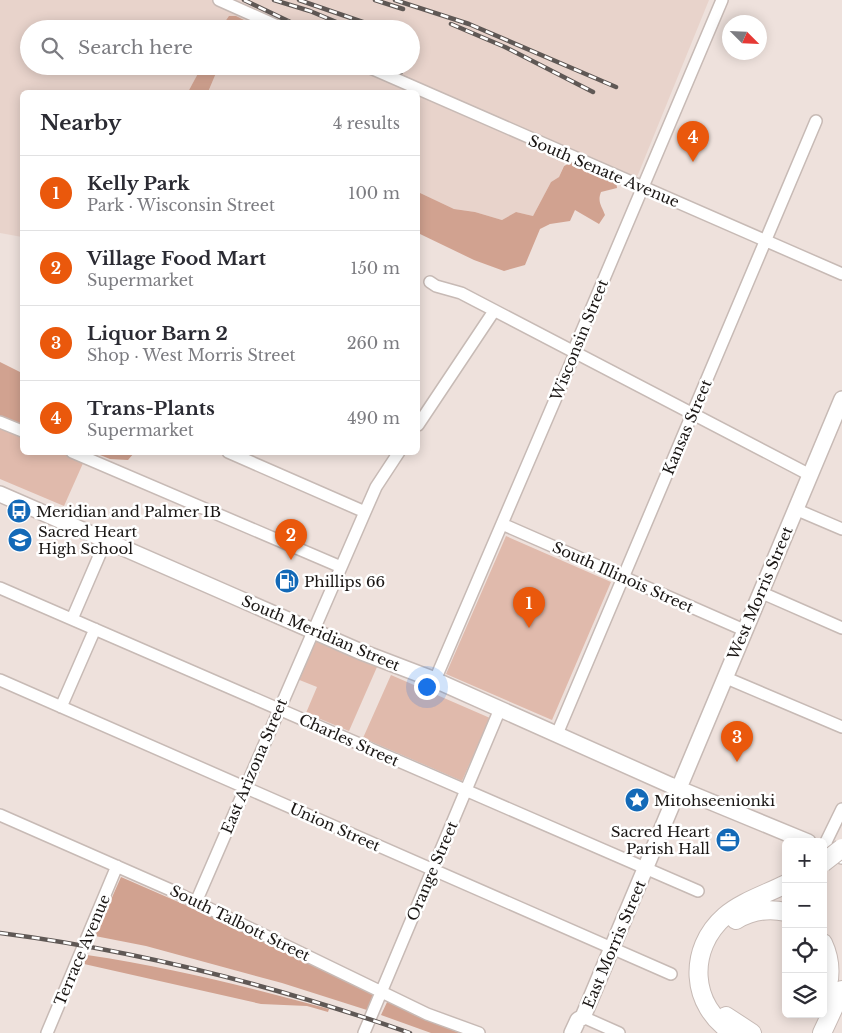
<!DOCTYPE html>
<html lang="en">
<head>
<meta charset="utf-8">
<style>
	:root { --surface:#fff; --page:#f7f7f7; --text:#2b2b33; --muted:#7c7c81; --line:#e1e1e2; --accent:#ea580c }
	body { margin:0; font-family:"Libre Baskerville",serif; background:var(--page); color:var(--text) }
	.controls { position:absolute; right:15px; bottom:15px; display:grid; overflow:hidden; border-radius:8px; box-shadow:0 2px 12px #0003 }
	.controls button { width:45px; height:45px; display:grid; place-items:center; padding:0; border:0; border-bottom:1px solid var(--line); background:var(--surface); color:var(--text); font:25px sans-serif }
	.compass { position:absolute; left:722px; top:15px; width:45px; height:45px; border-radius:50%; background:var(--surface); box-shadow:0 2px 12px #0003; rotate:114deg }
	.you { position:absolute; left:426px; top:686px; width:18px; height:18px; margin:-12px; border:4px solid #fff; border-radius:50%; background:#1a73e8; box-shadow:0 0 0 8px #1a73e833 }
	.badge { display:grid; place-items:center; width:32px; height:32px; border-radius:50%; background:var(--accent); color:#fff; font-size:16px; font-weight:700 }
	.pin { position:absolute; translate:-50% -41px; filter:drop-shadow(0 1px 2px #0008) }
	.pin::after { content:''; position:absolute; top:26px; width:18px; height:15px; background:inherit; clip-path:polygon(0 0,100% 0,50% 100%) }
	.list { margin:0; padding:0; list-style:none }
	h2 { display:flex; justify-content:space-between; align-items:center; height:65px; margin:0; padding:0 20px; font-size:21px }
	h2 small { font-size:16px; font-weight:400; color:var(--muted) }
	.list li { display:grid; grid-template-columns:32px 1fr auto; gap:15px; align-items:center; box-sizing:border-box; height:75px; padding:0 20px; border-top:1px solid var(--line) }
	.list b { display:block; font-size:19px; white-space:nowrap }
	.list p { margin:0; font-size:16px; white-space:nowrap; color:var(--muted) }
	.list em { font-size:16px; font-style:normal; color:var(--muted) }
	.icon { flex:none; width:28px; height:28px; fill:none; stroke:currentColor; stroke-width:2; stroke-linecap:round; stroke-linejoin:round }
	.map { position:relative; flex:none; width:842px; height:1033px; overflow:hidden }
	.search { position:absolute; background:var(--surface); box-shadow:0 2px 12px #0003; left:20px; top:20px; width:400px; height:55px; display:flex; align-items:center; gap:12px; box-sizing:border-box; padding:0 18px; border-radius:28px; color:var(--muted); font-size:19px }
	.panel { position:absolute; background:var(--surface); box-shadow:0 2px 12px #0003; left:20px; top:90px; width:400px; height:365px; border-radius:8px }
	.map>svg:first-child { display:block }
	.built { fill:#e8d3cb }
	.green { fill:#e0baac }
	.forest { fill:#d1a290 }
	.lines { fill:none; stroke-linecap:round; stroke-linejoin:round }
	.minor-casing { stroke:#c7bab5; stroke-width:14 }
	.major-casing { stroke:#c7bab5; stroke-width:18 }
	.highway-casing { stroke:#c7bab5; stroke-width:20 }
	.minor { stroke:#fff; stroke-width:11 }
	.major { stroke:#fff; stroke-width:15 }
	.highway { stroke:#fff; stroke-width:18 }
	.rail-casing { stroke:#5f5855; stroke-width:4.5 }
	.rail { stroke:#fff; stroke-width:2.5; stroke-dasharray:8; stroke-linecap:butt }
	.highway-bridge-casing { stroke:#c7bab5; stroke-width:20; stroke-linecap:butt }
	.highway-bridge { stroke:#fff; stroke-width:18 }
	.labels { text-anchor:middle; dominant-baseline:central; stroke-width:5; stroke-linejoin:round; paint-order:stroke }
	.street-label { font-size:15px; fill:#1b1715; stroke:#fff }
	.poi-label { font-size:15px; fill:#1b1715; stroke:#fff; text-anchor:start }
</style>
</head>
<body>
<div class="map">
<svg width="842" height="1033" viewBox="0 0 842 1033">
	<rect width="100%" height="100%" fill="#eee1dc"/>
	<path class="built" d="M0,0h709l-72,177 -67,-27 -11,27 -8,5 -18,34 -17,-4 -14,8 -27,-8 -21,-3 -36,-17v-100h-210l11,-26h192v-37h-172l7,-7 -23,1 -3,6h-191v37h173l-14,26h-166v145l-22,-4z"/>
	<path class="green" d="M0,425l22,9v18l43,1 19,8 -20,45 -64,-27z
		M506,536l105,46 -59,138 -106,-46z
		M313,640l64,27 -28,64 -43,-18 11,-26 -20,-8z
		M391,675l99,43 -28,63 -99,-43z"/>
	<path class="forest" d="M229,16h7l10,5 -7,8h-19z
		M202,66h17l-11,26h-20z
		M572,162l44,19 1,7 -16,4c-4,10 1,14 4,23l-6,9 -24,-14 -5,11 -20,3 -10,5 -15,36 -21,6 -30,-11 -54,-26 -2,1v-43l36,17 21,3 27,8 14,-8 17,4 18,-34 8,-5 5,-11z
		M0,362l22,11v53l-22,-8z
		M95,453h39l-6,7 -18,-1z
		M121,877l78,34 178,83 -7,17 -88,-28 -136,-37 -51,-10z
		M87,955c82,12 162,32 242,54l-1,3 -21,-6 -46,-2 -177,-40z
		M388,1000l26,15 46,18h-29l-50,-18z"/>
	<g class="lines">
		<defs>
			<path id="minor" d="M219,0l65,29
				M366,66l476,208
				M430,282l6,4 25,7 349,182
				M0,422l22,9
				M418,425l76,-114
				M72,452l269,115
				M228,452l137,60
				M795,509l47,20
				M502,524l242,106
				M0,588l698,303
				M760,592l82,36
				M72,619l34,-79
				M724,677l118,50
				M0,680l671,294
				M435,680l138,-322 3,-13 146,-345
				M61,707l34,-78
				M557,734l259,-613
				M0,815l173,76 254,123 52,19
				M823,848l19,-39
				M196,902l169,-390 11,-25 23,-35
				M583,1017l36,16
				M47,1033l70,-167
				M364,1033l136,-324"/>
			<path id="major" d="M0,494l359,157 76,29 235,105 138,57
				M823,848l19,8
				M572,1033l6,-13 5,-3 259,-618"/>
			<path id="highway" d="M736,920c15,-9 32,-12 50,-8
				M823,943c9,19 8,39 0,58
				M726,1016l26,17
				M733,1033c-43,-27 -46,-84 -8,-117 16,-14 41,-22 61,-32
				M822,1033l20,-43"/>
		</defs>
		<use href="#minor" class="minor-casing"/>
		<use href="#major" class="major-casing"/>
		<use href="#highway" class="highway-casing"/>
		<use href="#minor" class="minor"/>
		<use href="#major" class="major"/>
		<use href="#highway" class="highway"/>
		<defs>
			<path id="rail" d="M244,0l61,29
				M274,0l36,11 43,18
				M299,0l84,29
				M375,0l28,9
				M395,0l74,24 147,63
				M451,24l54,23 88,45
				M389,66l12,6
				M0,933c140,18 276,53 410,100"/>
		</defs>
		<use href="#rail" class="rail-casing"/>
		<use href="#rail" class="rail"/>
		<defs>
			<path id="highway-bridge" d="M823,863l19,-15"/>
		</defs>
		<use href="#highway-bridge" class="highway-bridge-casing"/>
		<use href="#highway-bridge" class="highway-bridge"/>
	</g>
	<defs>
		<symbol id="bus-disc" viewBox="-11 -11 22 22"><circle r="9.5" fill="#1369b7" stroke="#fff"/><path d="M-5-6H5V4H4V6H2V4H-2V6H-4V4H-5ZM-3.5-4V0h7V-4ZM-3.5 1.2v1.5H-2V1.2ZM2 1.2v1.5H3.5V1.2Z" fill="#fff"/></symbol>
		<symbol id="school-disc" viewBox="-11 -11 22 22"><circle r="9.5" fill="#1369b7" stroke="#fff"/><path d="M0-5L7-2L0 1L-7-2ZM-4 1L0 2.5L4 1V4Q0 6-4 4Z" fill="#fff"/></symbol>
		<symbol id="fuel-disc" viewBox="-11 -11 22 22"><circle r="9.5" fill="#1369b7" stroke="#fff"/><path d="M-5.5-6h7V0h2V4h1.3V-2.5L3-4.5l.8-.8L6-3V5H2.5V1h-1V6h-7ZM-4.2-4.7v3.2H.2V-4.7Z" fill="#fff"/></symbol>
		<symbol id="sight-disc" viewBox="-11 -11 22 22"><circle r="9.5" fill="#1369b7" stroke="#fff"/><path d="M0-6L1.8-2.2L6-1.7L2.9 1.2L3.7 5.4L0 3.3L-3.7 5.4L-2.9 1.2L-6-1.7L-1.8-2.2Z" fill="#fff"/></symbol>
		<symbol id="office-disc" viewBox="-11 -11 22 22"><circle r="9.5" fill="#1369b7" stroke="#fff"/><path d="M-6-3h4V-5.5h4V-3h4V5H-6ZM-1-4.5V-3h2v-1.5ZM-6 0V1H6V0Z" fill="#fff"/></symbol>
	</defs>
	<g fill-rule="evenodd">
		<use href="#bus-disc" x="5" y="497" width="28" height="28"/>
		<use href="#school-disc" x="6" y="526" width="28" height="28"/>
		<use href="#fuel-disc" x="273" y="567" width="28" height="28"/>
		<use href="#sight-disc" x="623" y="786" width="28" height="28"/>
		<use href="#office-disc" x="714" y="826" width="28" height="28"/>
	</g>
	<g class="labels">
		<g class="street-label">
			<text transform="translate(604 171) rotate(23)">South Senate Avenue</text>
			<text transform="translate(579 340) rotate(-68)">Wisconsin Street</text>
			<text transform="translate(687 427) rotate(-67)">Kansas Street</text>
			<text transform="translate(623 577) rotate(24)">South Illinois Street</text>
			<text transform="translate(760 593) rotate(-67)">West Morris Street</text>
			<text transform="translate(321 633) rotate(23)">South Meridian Street</text>
			<text transform="translate(349 740) rotate(24)">Charles Street</text>
			<text transform="translate(254 766) rotate(-67)">East Arizona Street</text>
			<text transform="translate(335 827) rotate(24)">Union Street</text>
			<text transform="translate(432 871) rotate(-67)">Orange Street</text>
			<text transform="translate(240 923) rotate(26)">South Talbott Street</text>
			<text transform="translate(614 944) rotate(-67)">East Morris Street</text>
			<text transform="translate(82 950) rotate(-67)">Terrace Avenue</text>
		</g>
		<g class="poi-label">
			<text x="36" y="511">Meridian and Palmer IB</text>
			<text x="38" y="531">Sacred Heart<tspan x="38" dy="17">High School</tspan></text>
			<text x="304" y="581">Phillips 66</text>
			<text x="654" y="800">Mitohseenionki</text>
			<text x="710" y="831" text-anchor="end">Sacred Heart<tspan x="710" dy="17">Parish Hall</tspan></text>
		</g>
	</g>
</svg>
<div class="controls">
<button>+</button>
<button>−</button>
<button><svg class="icon" aria-label="locate" viewBox="0 0 24 24"><circle cx="12" cy="12" r="6"/><path d="M12 2v4M12 18v4M2 12h4M18 12h4"/></svg></button>
<button><svg class="icon" aria-label="layers" viewBox="0 0 24 24"><path d="M12 4l9 5-9 5-9-5zM3 14l9 5 9-5"/></svg></button>
</div>
<svg class="compass" viewBox="-18 -18 36 36"><path d="M0-13l5 13h-10z" fill="#e53935"/><path d="M0 13l5-13h-10z" fill="#7c7c81"/></svg>
<div class="you"></div>
<div class="pin badge" style="left:529px;top:628px">1</div>
<div class="pin badge" style="left:291px;top:560px">2</div>
<div class="pin badge" style="left:737px;top:762px">3</div>
<div class="pin badge" style="left:693px;top:162px">4</div>
<div class="search"><svg class="icon" aria-label="search" viewBox="0 0 24 24"><circle cx="10" cy="10" r="6"/><path d="M15 15l6 6"/></svg>Search here</div>
<section class="panel">
<h2>Nearby<small>4 results</small></h2>
<ul class="list">
<li><span class="badge">1</span><div><b>Kelly Park</b><p>Park · Wisconsin Street</p></div><em>100 m</em></li>
<li><span class="badge">2</span><div><b>Village Food Mart</b><p>Supermarket</p></div><em>150 m</em></li>
<li><span class="badge">3</span><div><b>Liquor Barn 2</b><p>Shop · West Morris Street</p></div><em>260 m</em></li>
<li><span class="badge">4</span><div><b>Trans-Plants</b><p>Supermarket</p></div><em>490 m</em></li>
</ul>
</section>
</div>
</body>
</html>
